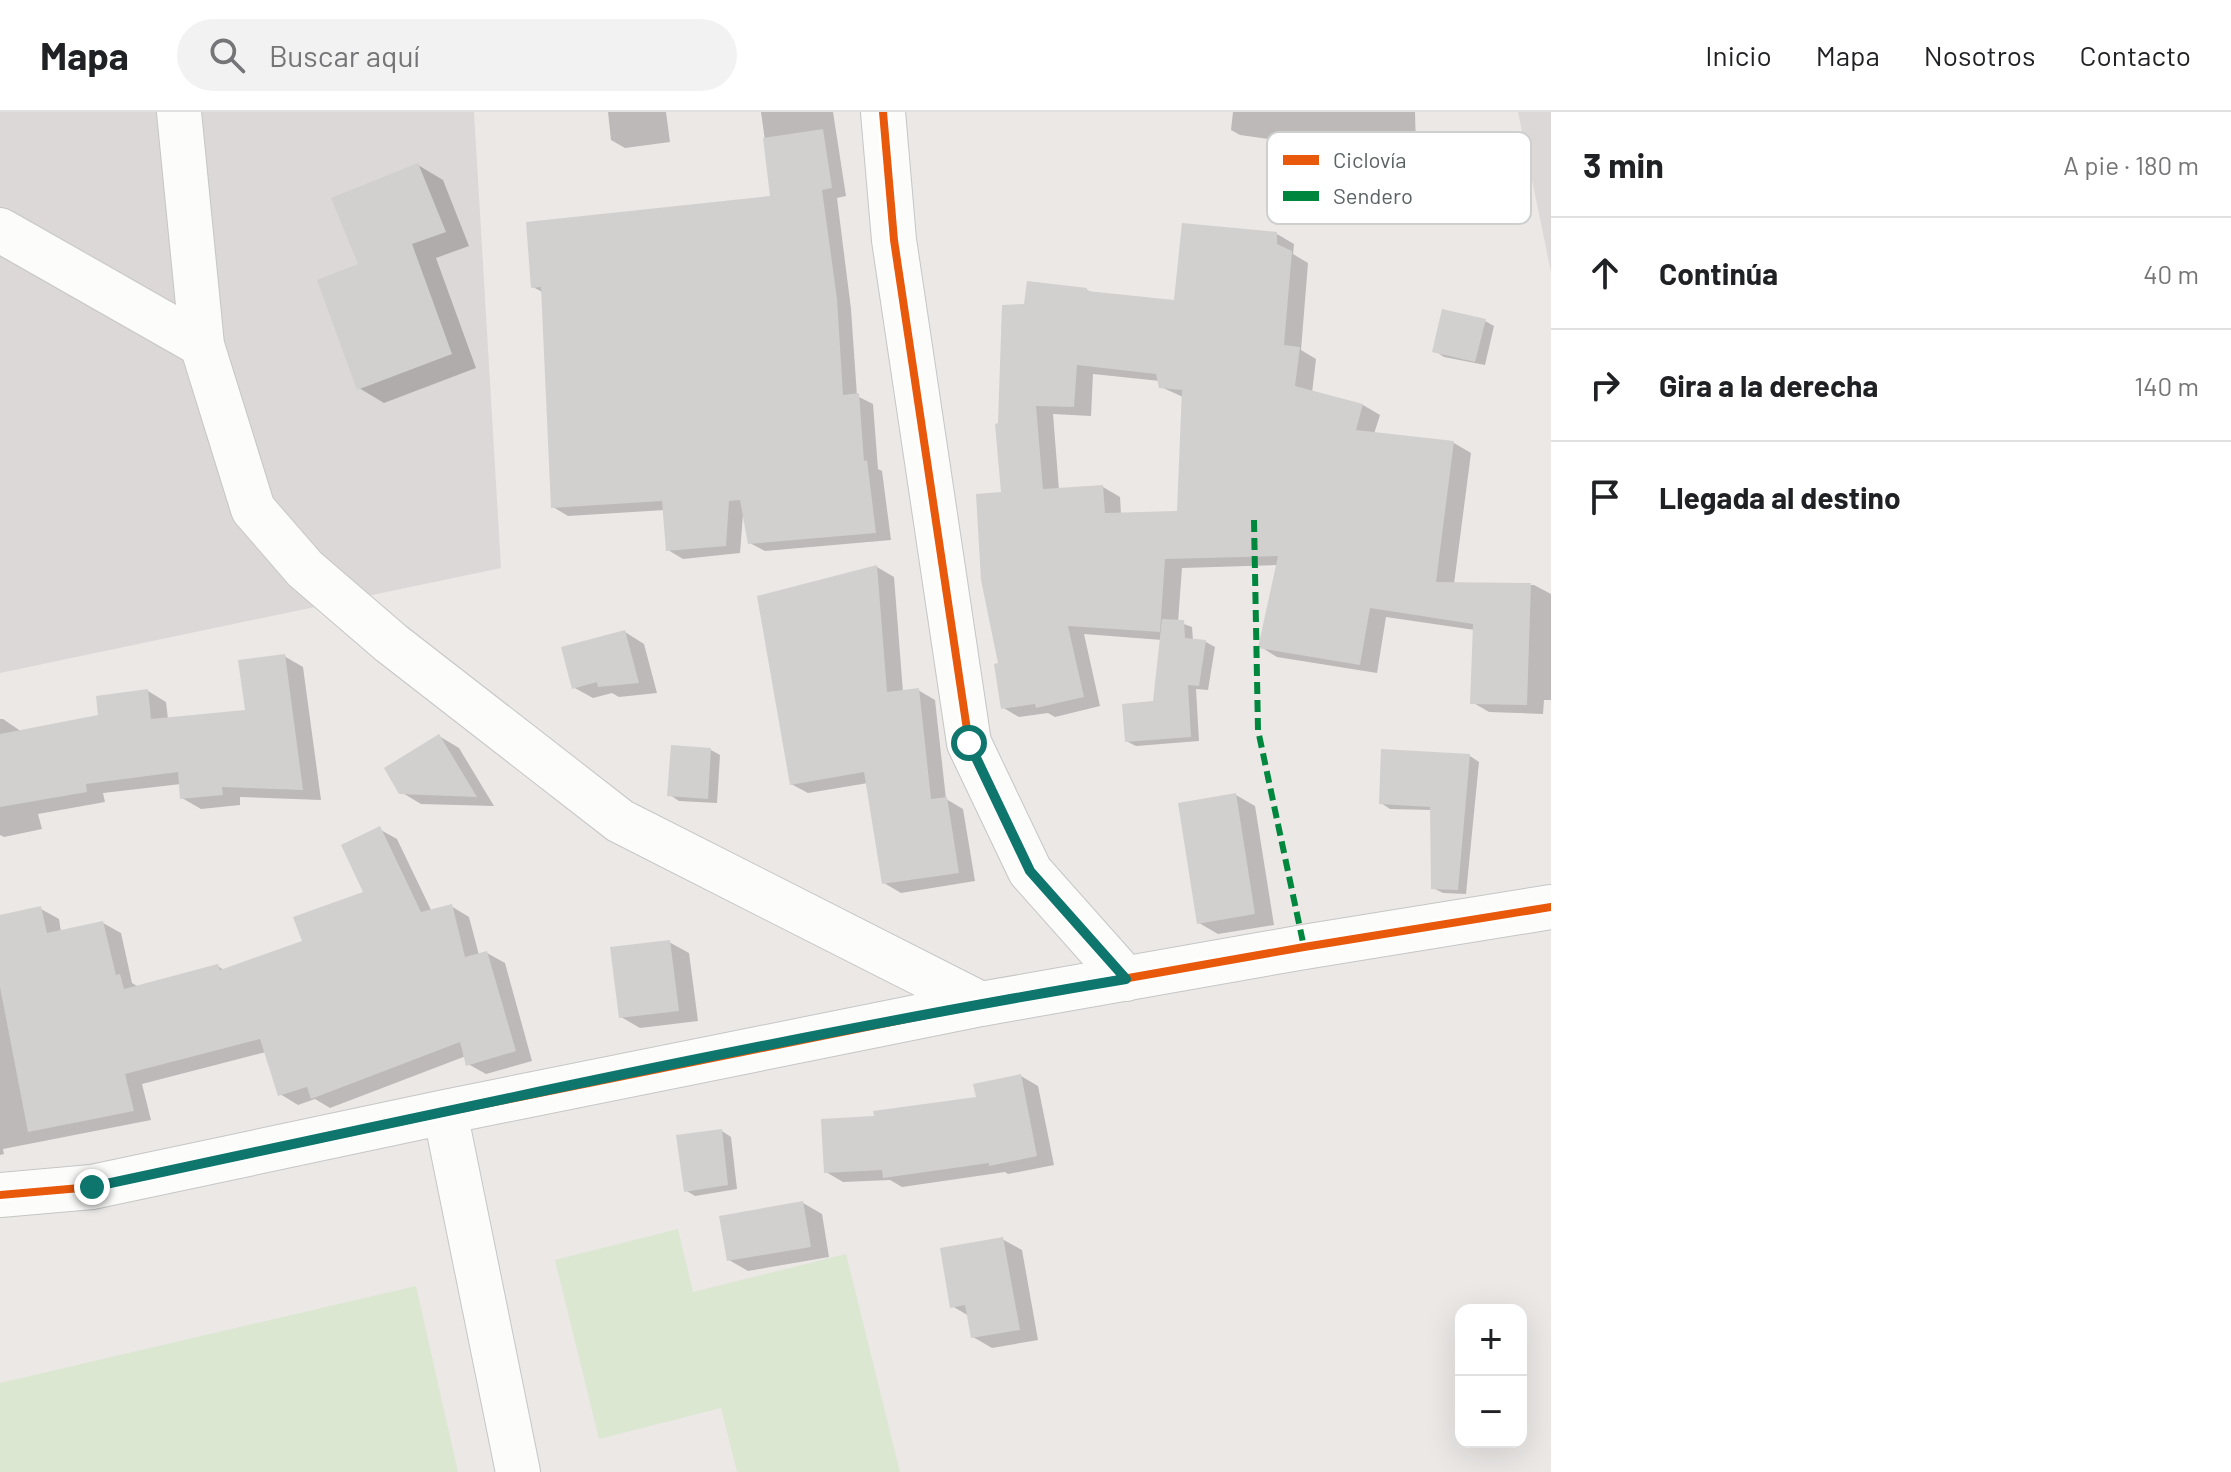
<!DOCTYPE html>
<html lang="es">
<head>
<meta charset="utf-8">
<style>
	:root { --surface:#fff; --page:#f2f2f2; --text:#202124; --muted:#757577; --line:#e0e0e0 }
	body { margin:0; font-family:Barlow,sans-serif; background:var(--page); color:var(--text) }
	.controls { position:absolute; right:24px; bottom:24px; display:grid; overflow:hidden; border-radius:16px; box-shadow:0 8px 32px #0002 }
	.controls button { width:72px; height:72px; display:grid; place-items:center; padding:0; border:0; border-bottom:2px solid var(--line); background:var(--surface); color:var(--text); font:40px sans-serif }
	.stop { position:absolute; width:24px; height:24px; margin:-18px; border:6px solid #0f766e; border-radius:50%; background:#fff }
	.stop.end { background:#0f766e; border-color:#fff; box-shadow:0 2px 8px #0008 }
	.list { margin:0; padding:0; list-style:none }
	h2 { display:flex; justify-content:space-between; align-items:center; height:104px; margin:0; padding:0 32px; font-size:34px }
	h2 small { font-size:26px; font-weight:400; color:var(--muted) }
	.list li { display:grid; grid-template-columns:52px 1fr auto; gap:24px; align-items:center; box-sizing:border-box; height:112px; padding:0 32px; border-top:2px solid var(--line) }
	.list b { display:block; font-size:30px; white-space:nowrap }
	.list em { font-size:26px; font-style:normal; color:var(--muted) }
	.icon { flex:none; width:44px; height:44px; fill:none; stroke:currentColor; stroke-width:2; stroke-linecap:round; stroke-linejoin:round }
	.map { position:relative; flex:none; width:1551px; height:1360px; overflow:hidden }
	header { display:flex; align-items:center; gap:48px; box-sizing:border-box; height:112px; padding:0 40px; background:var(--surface); border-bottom:2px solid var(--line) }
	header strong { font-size:38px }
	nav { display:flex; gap:44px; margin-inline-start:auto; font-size:28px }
	.search { width:560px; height:72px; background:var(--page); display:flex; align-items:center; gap:20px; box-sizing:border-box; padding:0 28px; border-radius:44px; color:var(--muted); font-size:30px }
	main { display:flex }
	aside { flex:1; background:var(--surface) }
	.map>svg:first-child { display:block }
	.industrial { fill:#dcd8d7 }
	.green { fill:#dbe7d1 }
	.shadow { fill:#0003; fill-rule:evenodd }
	.building { fill:#d2cfcf; fill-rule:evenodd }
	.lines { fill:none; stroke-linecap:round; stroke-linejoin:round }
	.minor-casing { stroke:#c6c6c6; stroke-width:46 }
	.minor { stroke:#fcfcfb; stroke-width:44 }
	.quiet { stroke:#00873e; stroke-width:6; stroke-dasharray:12 6; stroke-linecap:butt }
	.cycleway-casing { stroke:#fff; stroke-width:13 }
	.cycleway { stroke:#e8590c; stroke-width:8 }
	.route { stroke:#0f766e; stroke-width:10 }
	.key { fill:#fff; stroke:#ced0d0; stroke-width:2 }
	.key-label { font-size:22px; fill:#5b6364 }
</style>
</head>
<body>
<header>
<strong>Mapa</strong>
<div class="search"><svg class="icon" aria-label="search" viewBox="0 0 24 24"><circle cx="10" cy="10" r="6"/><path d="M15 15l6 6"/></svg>Buscar aquí</div>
<nav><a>Inicio</a><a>Mapa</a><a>Nosotros</a><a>Contacto</a></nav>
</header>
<main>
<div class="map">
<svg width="1551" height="1360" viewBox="0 0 1551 1360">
	<rect width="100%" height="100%" fill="#ebe8e6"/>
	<path class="industrial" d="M0,0h474l27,456 -501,105z
		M1518,0h33v160z"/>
	<path class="green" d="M678,1117l15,63 153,-38 54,218h-163l-16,-64 -122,31 -44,-179z
		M416,1174l42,186h-458v-89z"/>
	<path class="shadow" d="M608,0h58l4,30 -45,6 -14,-8z
		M761,0h72l13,84 -9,2 14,111 6,87 16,8 5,65 4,2 9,69 -126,11 -15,-8 -7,-29 -3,39 -57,6 -15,-9 -3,-40 -97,6 -15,-9 -9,-214 -11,-6 240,-89z
		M1233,0h182l1,37 -111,-5 -65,-9 -9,-5z
		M418,53l25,15 26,66 -33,12 40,110 -92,35 -25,-15 1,-122z
		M1277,122l17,10 -1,10 15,9 -7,87 15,9 -4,34 51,12 17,10 -6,19 80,9 17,10 -17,131 80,1 17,9v106h-7l-1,14 -54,-2 -17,-10 3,-72 -89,-13 -9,56 -100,-16 -16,-10 17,-82 -96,3 -4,54 14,5 1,14 13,1 9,5 -7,43 -12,-1 3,52 -63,5 -10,-5 29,-38 7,-63 -78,-6 16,72 -45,11 -7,-4 -29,4 -17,-10 1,-213 -3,-69 26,-119 61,-16 7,4 85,9zM1093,262l67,7 1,6 22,10 -4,116 -58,2 -1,-18 -17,-10 -44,3 -6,-76 38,2z
		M1485,209l9,5 -9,39 -41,-8 -9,-6z
		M877,455l17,10 9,115 15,-2 17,10 11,99 17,10 12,72 -74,12 -17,-10 -16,-100 -60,10 -17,-9z
		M625,520l19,12 13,49 -38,4 -7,-4 -19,5 -20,-11z
		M284,544l19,11 18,133 -81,-3v8l-39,4 -19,-11 -1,-14 -78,9 2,9 -67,12 4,15 -38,8 -4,-2v-116h3l19,13 78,-15 48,-26 18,11 2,17 79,-7z
		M439,624l20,12 35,58 -73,-2 -20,-12z
		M711,638l9,5 -3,48 -38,-2 -9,-6z
		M1383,639l87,5 9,6 -13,132 -23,-1 -10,-5 -1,-78 -42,-1 -9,-6z
		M1236,683l19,11 19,119 -56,9 -19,-11z
		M379,717l18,10 35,73 19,-6 18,11 10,38 8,-2 18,10 27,98 -46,13 -18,-10 -2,-8 -136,52 -15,-9 -17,6 -18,-11 -14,-42 -124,32 9,36 -148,29 1,5 -4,1v-238l41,-8 18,10 2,13 42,-9 18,10 11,50 5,3 81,-20 7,5 79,-29 62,-49z
		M669,830l20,11 9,68 -58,7 -19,-11z
		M1021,964l17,10 16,79 -46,9 -3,-2 -103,15 -12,-7 -47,2 -17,-10 50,-54 102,-20z
		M722,1019l9,6 6,52 -42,7 -10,-6z
		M803,1091l19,11 7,43 -81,14 -19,-11z
		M1002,1127l20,11 16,90 -46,8 -19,-11 -4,-21 -17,-10z"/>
	<path class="building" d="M823,17l9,59 -10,2 15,109 6,96 16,-2 5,68 3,-1 9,73 -128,11 -8,-44 -11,1 -3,45 -60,5 -4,-50 -111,7 -10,-221 -10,1 -5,-66 244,-26 -7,-58z
		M418,51l28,69 -34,12 40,110 -95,36 -40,-110 41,-16 -27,-66z
		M1182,111l95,9v12l15,7 -8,94 16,2 -5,39 68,18 -7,26 98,11 -18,141 95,1 -4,122 -57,-1 3,-80 -103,-16 -10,57 -102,-17 20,-92 -113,3 -5,73 -92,-6 16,71 -48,11 -1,-4 -34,5 -7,-45 4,-1 -17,-83 -5,-86 25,-2 -6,-68 3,-1 4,-118 22,-1 3,-23 60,7v3l87,9zM1077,253l79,9 3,14 23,2 -5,121 -72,2 -2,-28 -60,4 -7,-83 38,1z
		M1442,197l44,10 -11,43 -43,-10z
		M877,453l10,127 32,-4 12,111 16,-2 12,76 -77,11 -18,-112 -74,13 -33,-189z
		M1162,507l22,1 1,18 21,2 -7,46 -11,-1 3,52 -66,5 -3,-38 31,-3z
		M625,518l14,53 -41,4 -1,-5 -25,7 -11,-42z
		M285,542l18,136 -81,-3 1,8 -43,4 -2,-27 -92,12 1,8 -87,15v-73l98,-19 -2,-19 52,-7 3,30 94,-9 -7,-50z
		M439,622l38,63 -78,-3 -15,-26z
		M671,633l40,3 -3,51 -41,-3z
		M1381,637l89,5 -12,136 -27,-1 -1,-82 -51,-3z
		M1236,681l19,121 -58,10 -19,-121z
		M380,714l41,86 31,-8 13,53 22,-6 29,100 -50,15 -6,-24 -149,57 -4,-12 -29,9 -18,-57 -135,35 9,37 -106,21 -28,-145v-72l41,-9 6,27 56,-12 13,54 4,-1 4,15 94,-25 2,6 82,-29 -9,-24 70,-25 -22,-47z
		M670,828l9,71 -60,7 -9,-71z
		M1021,962l16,82 -48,10v-3l-106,15 -1,-8 -58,3 -3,-54 53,-3 -1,-5 103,-14 -3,-13z
		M722,1017l6,56 -44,7 -8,-57z
		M803,1089l8,46 -84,14 -8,-45z
		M1003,1125l17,93 -49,8 -6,-33 -15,3 -10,-60z"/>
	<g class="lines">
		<defs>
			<path id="minor" d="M179,0l23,233 51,164 52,60 86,74 229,178 361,183
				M883,0l11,128 75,503 61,128 96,108
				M0,118l202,115
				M445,1000l73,360
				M0,1083l92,-8 353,-75 536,-108 323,-57 247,-40"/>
		</defs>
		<use href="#minor" class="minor-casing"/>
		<use href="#minor" class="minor"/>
		<path class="quiet" d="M1254,408l4,210 46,217"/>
		<defs>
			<path id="cycleway" d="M883,0l11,128 75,503 61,128 96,108
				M0,1083l92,-8 353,-75 536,-108 323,-57 247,-40"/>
		</defs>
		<use href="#cycleway" class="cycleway-casing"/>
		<use href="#cycleway" class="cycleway"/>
	</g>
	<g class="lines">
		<path class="route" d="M92,1075c343,-73 687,-150 1034,-208l-96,-108 -61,-128"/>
	</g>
	<rect x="1267" y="20" width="264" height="92" rx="12" class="key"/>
	<rect x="1283" y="43" width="36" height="10" fill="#e8590c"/>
	<rect x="1283" y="79" width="36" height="10" fill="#00873e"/>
	<g class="key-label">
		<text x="1333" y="56">Ciclovía</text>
		<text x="1333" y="92">Sendero</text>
	</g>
</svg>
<div class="controls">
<button>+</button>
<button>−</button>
</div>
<div class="stop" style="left:969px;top:631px"></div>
<div class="stop end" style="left:92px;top:1075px"></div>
</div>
<aside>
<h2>3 min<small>A pie · 180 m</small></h2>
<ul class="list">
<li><svg class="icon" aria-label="ahead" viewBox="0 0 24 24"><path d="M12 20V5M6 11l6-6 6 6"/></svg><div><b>Continúa</b></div><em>40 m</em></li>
<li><svg class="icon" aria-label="right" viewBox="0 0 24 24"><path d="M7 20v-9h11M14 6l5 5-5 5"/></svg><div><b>Gira a la derecha</b></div><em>140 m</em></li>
<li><svg class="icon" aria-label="arrive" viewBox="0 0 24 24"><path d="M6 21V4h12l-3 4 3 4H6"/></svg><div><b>Llegada al destino</b></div></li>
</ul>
</aside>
</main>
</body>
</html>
